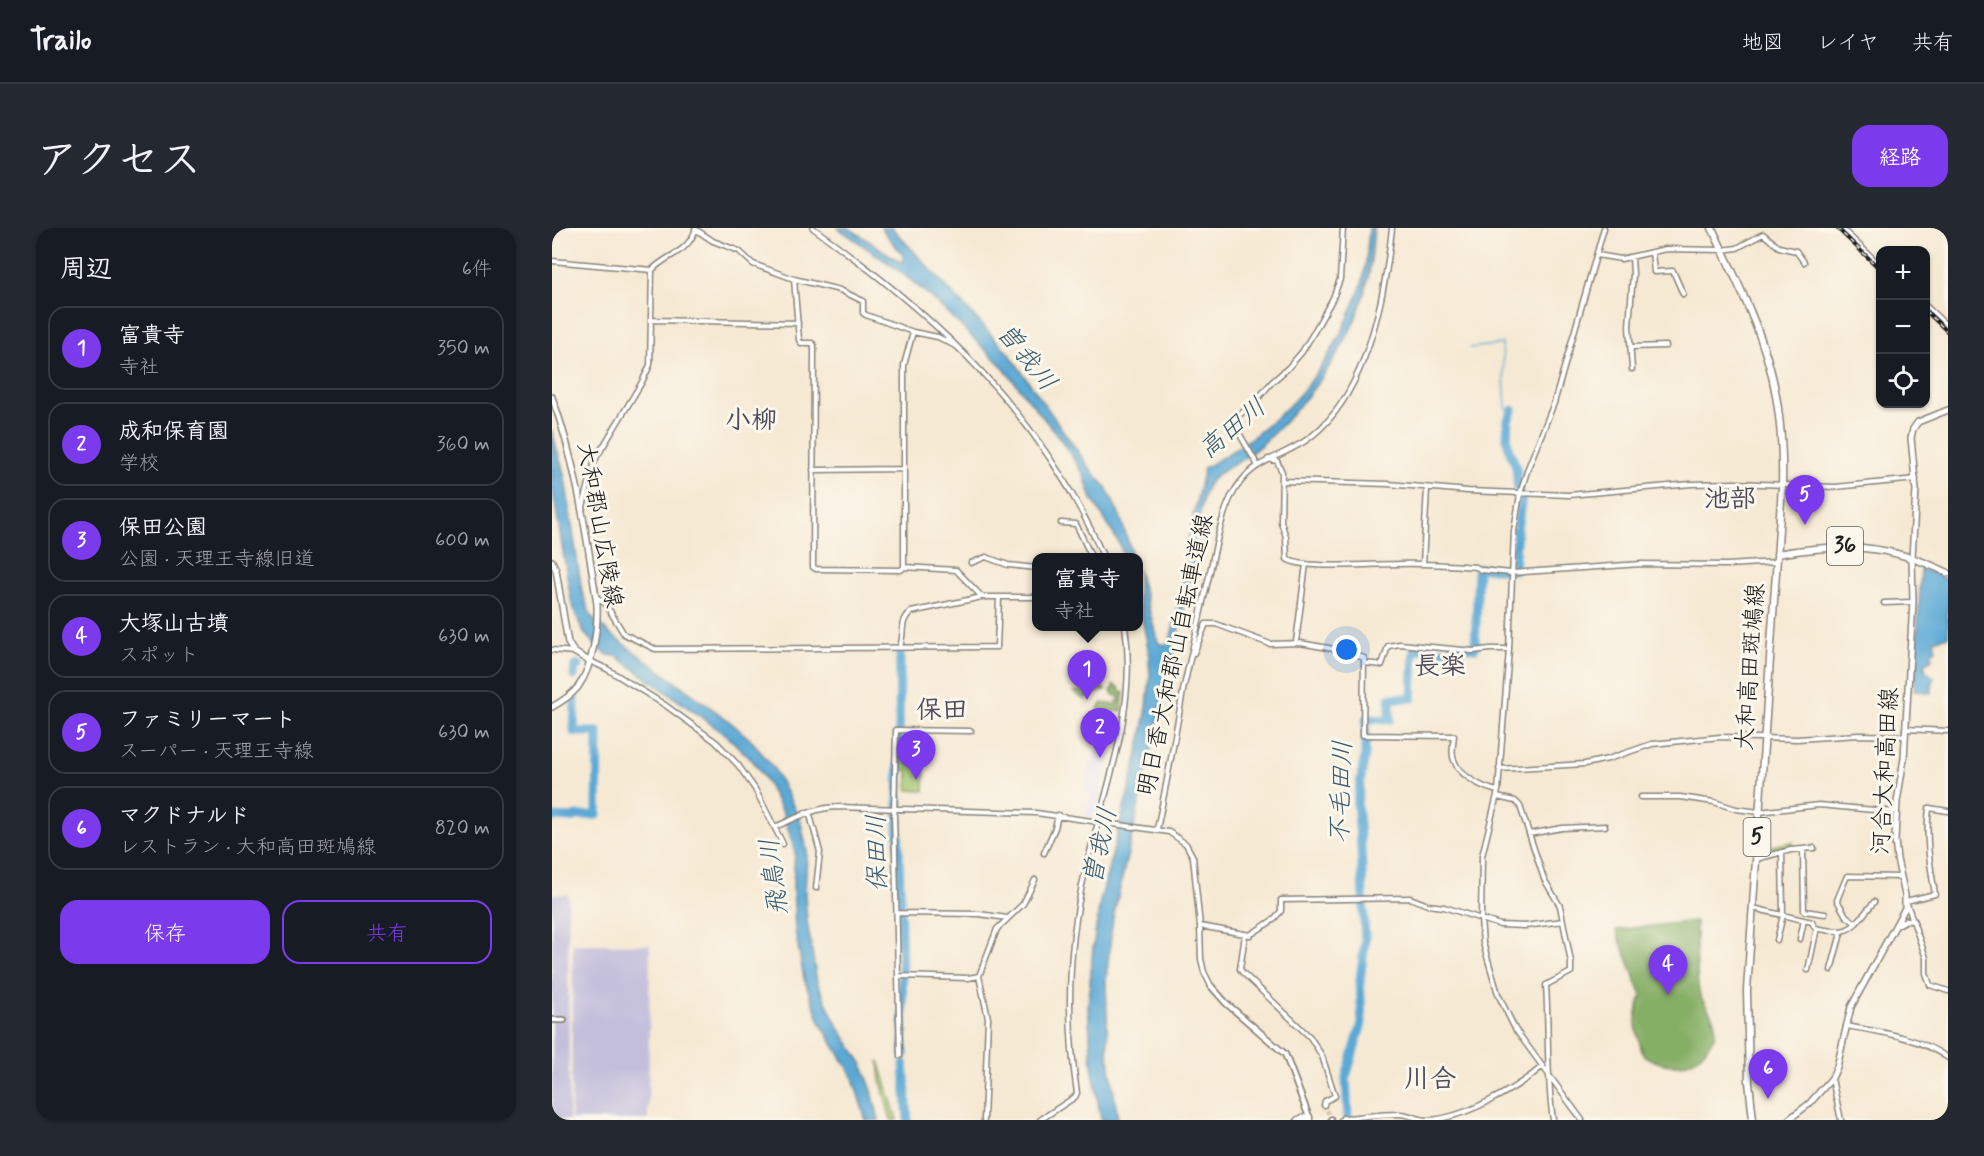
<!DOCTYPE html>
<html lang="ja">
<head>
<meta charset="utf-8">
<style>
	:root { --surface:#171b24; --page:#242831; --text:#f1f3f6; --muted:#9ea1a6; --line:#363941; --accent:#7c3aed }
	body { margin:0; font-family:Mynerve,"Klee One",sans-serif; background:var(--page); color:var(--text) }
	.controls { position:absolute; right:18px; top:18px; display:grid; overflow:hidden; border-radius:12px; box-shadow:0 2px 4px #0004 }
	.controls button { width:54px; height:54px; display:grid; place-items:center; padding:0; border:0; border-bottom:2px solid var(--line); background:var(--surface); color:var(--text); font:30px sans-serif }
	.you { position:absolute; left:795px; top:422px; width:21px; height:21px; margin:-15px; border:4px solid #fff; border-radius:50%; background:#1a73e8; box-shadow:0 0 0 9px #1a73e833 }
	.badge { display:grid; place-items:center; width:39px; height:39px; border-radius:50%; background:var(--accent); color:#fff; font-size:20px; font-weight:700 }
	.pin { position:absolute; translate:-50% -50px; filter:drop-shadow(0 2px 3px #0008) }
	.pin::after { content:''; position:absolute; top:32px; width:21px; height:18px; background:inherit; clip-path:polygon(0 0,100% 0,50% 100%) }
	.popup { position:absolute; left:480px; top:325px; width:111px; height:78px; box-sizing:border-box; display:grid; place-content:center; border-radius:12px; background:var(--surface); filter:drop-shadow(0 2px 4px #0005); font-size:20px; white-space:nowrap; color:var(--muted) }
	.popup b { font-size:22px; color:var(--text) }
	.popup::after { content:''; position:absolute; left:50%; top:100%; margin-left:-12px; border:12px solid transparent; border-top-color:var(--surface) }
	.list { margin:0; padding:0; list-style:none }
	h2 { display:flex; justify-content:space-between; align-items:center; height:78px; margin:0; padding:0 24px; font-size:26px }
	h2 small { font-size:20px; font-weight:400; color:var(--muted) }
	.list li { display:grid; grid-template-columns:39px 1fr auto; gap:18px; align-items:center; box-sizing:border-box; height:84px; margin:0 12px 12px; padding:0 12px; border:2px solid var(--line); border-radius:18px }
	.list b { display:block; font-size:22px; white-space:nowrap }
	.list p { margin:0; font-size:20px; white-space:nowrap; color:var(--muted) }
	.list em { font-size:20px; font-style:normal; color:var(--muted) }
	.actions { display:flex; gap:12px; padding:18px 24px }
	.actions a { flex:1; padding:14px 0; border:2px solid var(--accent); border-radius:18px; text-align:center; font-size:21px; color:var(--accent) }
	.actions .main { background:var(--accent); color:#fff }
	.icon { flex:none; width:33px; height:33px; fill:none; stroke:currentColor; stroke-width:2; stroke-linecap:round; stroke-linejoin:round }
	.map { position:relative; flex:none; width:1396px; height:892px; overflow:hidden; border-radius:18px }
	header { display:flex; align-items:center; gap:36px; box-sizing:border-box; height:84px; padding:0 30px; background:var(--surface); border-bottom:2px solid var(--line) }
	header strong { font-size:28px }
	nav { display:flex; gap:33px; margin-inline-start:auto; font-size:21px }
	.intro { display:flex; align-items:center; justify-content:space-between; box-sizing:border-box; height:144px; padding:0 36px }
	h1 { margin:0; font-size:42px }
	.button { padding:15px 27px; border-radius:18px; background:var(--accent); color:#fff; font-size:21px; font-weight:700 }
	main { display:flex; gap:36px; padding:0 36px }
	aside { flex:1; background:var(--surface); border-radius:18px; box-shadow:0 2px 4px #0004 }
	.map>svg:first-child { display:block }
	.built { fill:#e0d4f4 }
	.industrial { fill:#c4c0db }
	.green { fill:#a9cb74; stroke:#627448; stroke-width:1.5 }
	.forest { fill:#86af66; stroke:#516641; stroke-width:1.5 }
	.water { fill:#5ba9d5; stroke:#3c6278; stroke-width:1.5 }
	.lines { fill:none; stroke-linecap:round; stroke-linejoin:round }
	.stream { stroke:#5ba9d5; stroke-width:1.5 }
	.river { stroke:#5ba9d5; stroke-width:9 }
	.minor-tunnel { stroke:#d5cab8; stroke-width:4; stroke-dasharray:4 2; stroke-linecap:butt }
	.minor-casing { stroke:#898278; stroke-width:7 }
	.tertiary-casing { stroke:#898278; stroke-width:8 }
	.secondary-casing { stroke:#898278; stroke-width:8 }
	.primary-casing { stroke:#898278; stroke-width:9 }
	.minor { stroke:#fff; stroke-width:4 }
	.tertiary { stroke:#fff; stroke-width:4.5 }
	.secondary { stroke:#fff; stroke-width:5 }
	.primary { stroke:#fff; stroke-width:6 }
	.rail-casing { stroke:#1c1c1c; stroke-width:4 }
	.rail { stroke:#fbf7ec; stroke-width:1.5; stroke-dasharray:4.5; stroke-linecap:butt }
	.labels { text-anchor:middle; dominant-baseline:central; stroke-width:6; stroke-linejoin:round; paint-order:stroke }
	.shield { fill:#fbf7ec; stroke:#5f5e5a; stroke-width:1.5 }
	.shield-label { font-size:22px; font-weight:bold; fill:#1c1c1c }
	.street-label { font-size:24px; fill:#1c1c1c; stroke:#fbf7ec }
	.water-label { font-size:26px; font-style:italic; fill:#385b6f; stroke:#fbf7ec }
	.neighbourhood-label { font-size:26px; font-weight:bold; fill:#4e4b5d; stroke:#fbf7ec }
</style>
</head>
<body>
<header>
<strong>Trailo</strong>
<nav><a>地図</a><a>レイヤ</a><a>共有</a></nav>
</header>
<div class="intro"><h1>アクセス</h1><a class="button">経路</a></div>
<main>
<aside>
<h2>周辺<small>6件</small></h2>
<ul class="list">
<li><span class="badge">1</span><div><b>富貴寺</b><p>寺社</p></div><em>350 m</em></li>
<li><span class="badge">2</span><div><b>成和保育園</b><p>学校</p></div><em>360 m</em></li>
<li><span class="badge">3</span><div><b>保田公園</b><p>公園 · 天理王寺線旧道</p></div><em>600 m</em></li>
<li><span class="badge">4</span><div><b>大塚山古墳</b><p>スポット</p></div><em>630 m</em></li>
<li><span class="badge">5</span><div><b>ファミリーマート</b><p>スーパー · 天理王寺線</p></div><em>630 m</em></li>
<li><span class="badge">6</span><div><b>マクドナルド</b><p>レストラン · 大和高田斑鳩線</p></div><em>820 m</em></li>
</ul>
<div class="actions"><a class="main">保存</a><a>共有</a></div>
</aside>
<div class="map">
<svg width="1396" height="892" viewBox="0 0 1396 892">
	<rect width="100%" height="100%" fill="#fbf7ec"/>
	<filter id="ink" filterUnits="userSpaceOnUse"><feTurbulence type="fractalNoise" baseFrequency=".0167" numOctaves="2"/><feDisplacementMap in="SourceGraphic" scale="12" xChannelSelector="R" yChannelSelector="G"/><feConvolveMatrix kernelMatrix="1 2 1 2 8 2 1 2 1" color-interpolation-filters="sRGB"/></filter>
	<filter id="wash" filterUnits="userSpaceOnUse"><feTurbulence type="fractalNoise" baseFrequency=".008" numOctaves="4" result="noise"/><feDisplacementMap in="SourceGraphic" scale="24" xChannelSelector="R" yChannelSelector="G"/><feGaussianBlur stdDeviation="1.35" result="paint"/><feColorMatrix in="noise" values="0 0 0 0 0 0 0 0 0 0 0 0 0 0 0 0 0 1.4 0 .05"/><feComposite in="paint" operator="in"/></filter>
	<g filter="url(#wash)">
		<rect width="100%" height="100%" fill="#f6e9d3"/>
		<path class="built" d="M549,498l15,4 -15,57 -3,28 -5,4 -7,-2 5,-23 -8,-2z"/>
		<path class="industrial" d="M0,666h16l1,226h-17z
			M21,716l77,1 -2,175h-77z"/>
		<path class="green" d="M348,527l25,1 -1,35 -16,-1v-20h-9z
			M1241,614v4l-32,7v-5z
			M327,833l18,59h-6l-10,-39z"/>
		<path class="forest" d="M561,457l6,2 1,5h4l-2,19 -22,1 -2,-4 4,-5 14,2 1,-4h3l-1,-4 -7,-3 -1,-4 2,-1z
			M550,459l3,3 -22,9 -9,-7z
			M1144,693c0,14 0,65 4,74 5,13 18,22 15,39 -1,4 -5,8 -7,12 -16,24 -42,23 -65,9 -7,-26 -11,-34 -1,-59l-26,-66z"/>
		<path class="water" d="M286,0h11l53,35 2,-4 -1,-4 -22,-27h11l118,127 80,114 16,18 14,29 13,41h-9l-5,-14 -27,-44 -9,-26 -22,-33 -60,-75 -70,-68 -33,-27z
			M817,0h5c-2,17 -2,34 -6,50 -10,50 -42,98 -75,135 -16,17 -35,37 -55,49 -12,8 -24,11 -31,25 -7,14 -11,53 -11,68l-83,363 -7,62 2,71 10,69h-17l-9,-54 -4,-61 5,-57 7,-46 37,-144 10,-50 3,-33 -2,-27 -10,-50v-28l20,72 6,3 6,-4 18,-81v-21l16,-71c70,-39 117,-84 148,-159 3,-8 8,-17 10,-26 5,-17 5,-37 7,-55z
			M0,203l13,47 17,114 9,24 19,18 119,87 22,19 22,27 27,52 7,32 -2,44 2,26 10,61 20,43 25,38 10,28 7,29h-13l-14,-45 -31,-51 -17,-45 -9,-49 -2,-44 2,-34 -12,-39 -20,-37 -10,-15 -27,-26 -110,-79 -8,-1 -9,-6 -15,-16 -12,-27 -20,-121z
			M1369,341l16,5 11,7v24l-2,11 2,5v15l-14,4 2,10 -5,2 1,7 -7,5v6l9,8 -3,15 -17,-3z"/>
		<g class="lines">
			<path class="stream" d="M918,120l32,-4 4,65 7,1"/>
			<path class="river" d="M961,182l-5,10 -1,19 2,11 7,16 2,25
				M348,424l-2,162 6,240
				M22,448l1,-10 4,-1
				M0,589l21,1 3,-2 21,-1 1,-83h-24l1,-31
				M352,836l4,56
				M796,892l-2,-43 16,-54 -2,-44 5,-37 -4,-94 -4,-45 8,-49 1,-35 24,1v-22h22l2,-48 36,1 3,-5 22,2 3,-77 3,-3 33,2 3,-41 5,-32"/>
		</g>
	</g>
	<g filter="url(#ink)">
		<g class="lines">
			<path class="minor-tunnel" d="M772,877l7,14"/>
			<defs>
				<path id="minor" d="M261,0c125,89 229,186 291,330
					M1289,0l39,37
					M143,1l18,12 26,10 14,13 41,15 46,11 23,11v12l3,2 47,17 25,5 19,10
					M1100,24l2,20 19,-1 10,23
					M1045,27l24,4 45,-10 56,1 15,-2 26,-14 16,13 17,4 8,11
					M1080,29l1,17 -4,52 3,43
					M0,33l100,9 -2,95 -8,17 -47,78 -12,47
					M100,42c18,-18 34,-15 44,-41
					M242,51l5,61 2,3h11l2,2 -1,222 3,2 85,1 3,-3 52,3 26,27
					M1374,78l22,21
					M99,92l147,3
					M1080,119l34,-1
					M716,231l9,2 5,11 -1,50 5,15 1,22c16,11 88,5 110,5 27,-1 53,1 79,3l5,3 30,3 130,-9 86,1 50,-3
					M705,236l-25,-43 22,-18 18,-21 16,-14 14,-16 12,-20 19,-34 7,-19 3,-51
					M261,242l91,-1
					M731,253l105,3 80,7 101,4 122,-11 43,-1 101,4 81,-8
					M509,295l15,1 16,34
					M419,335l15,-6 22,8 28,3
					M871,336l4,-76
					M352,339v-202l9,-33
					M44,369l9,6 19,31 31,15 342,-2 2,-49
					M1332,375l29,-1
					M744,414l10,-78
					M348,418c5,-12 -1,-25 11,-34l71,-15h54
					M0,422l22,2
					M642,425l12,-29h10l54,20 30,-1 45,8 19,7 -1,77 91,1c-1,7 -3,18 0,24 5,16 29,28 44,31
					M38,433l17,8 58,36 51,37 22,23 17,24 28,55
					M812,435l18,2 6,-19 12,-2 73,7 17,-2h19
					M1353,501l43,2
					M947,541l86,-5 23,-5 44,-15 68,-7 77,2 61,-4 46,1
					M945,569l18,4 5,5 24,73 16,27 11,56v10l-25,13c3,45 0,90 7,135
					M1089,569h39l34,5 22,7 23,3 60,-7 77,7
					M1396,583l-19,-3c-4,30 1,57 6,86l-29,7 20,57v15l4,12 18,6
					M253,585l5,2 10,37 -4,36
					M223,599c21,-9 39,-19 62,-20l199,6 133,19 17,12 7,13 7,69 1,33 3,13 7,14
					M605,601c10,-46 18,-92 26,-138 7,-33 15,-65 22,-98 7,-27 14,-72 26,-96 19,-37 43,-36 74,-56 61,-41 80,-145 87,-213
					M977,606l33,-6 43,-2
					M1251,621l1,62 21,3
					M492,625l11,-25 3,-13
					M1204,631l35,-9 23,-2
					M1201,680l59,14 3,6c37,8 36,1 59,-26
					M345,685l82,1 28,4
					M1304,695l-10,-7 -9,-16 10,-24 54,1
					M648,698l50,9 23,-15 8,-9v-11l129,-2 18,7 16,2 56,18 25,1 38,-5
					M693,707l-5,34 2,3 68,65 12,19 13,40 -10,5 -1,4
					M1248,711l4,-19
					M1225,712l6,-25 -1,-63
					M1256,742l9,-42
					M1279,742l10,-37
					M346,748l70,2 11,-2
					M1294,798c35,6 73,11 102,32
					M348,828l-6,-242 2,-84 75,1
					M1280,851l9,41
					M779,891v1
					M432,892l4,-102 -9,-42 18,-47 26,-25 12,-24
					M488,892l35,-23 2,-4c-11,-73 -9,-149 8,-221 19,-81 53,-161 40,-246
					M789,892l2,-2c18,-1 37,-4 56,-4 9,0 18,5 27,6 36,0 90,-31 117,-54
					M1030,892l-67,-91 -17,-35 -15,-51 -2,-24 1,-63 16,-65 11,-142 5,-118 6,-37 8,-26 26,-65 50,-175"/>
				<path id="tertiary" d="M1345,697l9,-5 8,1
					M659,758l15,17 59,51 24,63
					M0,792h12"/>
				<path id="secondary" d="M0,169c25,68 34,136 45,207 1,25 -4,62 -19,83 -7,9 -17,15 -26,20
					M0,333l4,9 12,73 6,9 15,9
					M1236,892l21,-16 23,-26 5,-11 14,-60 54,-99v-13l-8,-36 -2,-19 2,-38 7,-44 9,-156 -1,-45 4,-67 -5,-52 2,-9 5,-7 30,-12"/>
				<path id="primary" d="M1160,0c21,45 45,92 58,140 10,38 13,78 12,118l-35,504 2,92 4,38
					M1225,326c66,-11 110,-11 171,19
					M746,892l11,-3v3"/>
			</defs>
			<use href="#minor" class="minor-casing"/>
			<use href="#tertiary" class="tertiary-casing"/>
			<use href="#secondary" class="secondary-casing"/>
			<use href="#primary" class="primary-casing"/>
			<use href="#minor" class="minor"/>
			<use href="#tertiary" class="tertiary"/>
			<use href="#secondary" class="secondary"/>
			<use href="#primary" class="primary"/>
			<defs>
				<path id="rail" d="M1285,0l43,41
					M1374,83l22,21"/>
			</defs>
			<use href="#rail" class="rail-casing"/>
			<use href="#rail" class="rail"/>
		</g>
	</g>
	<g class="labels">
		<g class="shield">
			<rect x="1275" y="299" width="36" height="38" rx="4.5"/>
			<rect x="1191.5" y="590" width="27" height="38" rx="4.5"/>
		</g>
		<g class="shield-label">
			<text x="1293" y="318">36</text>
			<text x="1205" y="609">5</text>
		</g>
		<g class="street-label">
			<text transform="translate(47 297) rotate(80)">大和郡山広陵線</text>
			<text transform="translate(624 427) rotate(-78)">明日香大和郡山自転車道線</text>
			<text transform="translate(1199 439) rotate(-86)">大和高田斑鳩線</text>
			<text transform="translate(1334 543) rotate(-87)">河合大和高田線</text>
		</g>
		<g class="water-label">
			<text transform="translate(474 130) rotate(51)">曽我川</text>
			<text transform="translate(681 201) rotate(-40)">高田川</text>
			<text transform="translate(790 564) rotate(-88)">不毛田川</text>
			<text transform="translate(549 618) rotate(-78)">曽我川</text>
			<text transform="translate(326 625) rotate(-91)">保田川</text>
			<text transform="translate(223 649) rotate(-97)">飛鳥川</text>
		</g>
		<g class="neighbourhood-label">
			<text x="199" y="193">小柳</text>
			<text x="1178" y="272">池部</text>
			<text x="888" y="439">長楽</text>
			<text x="390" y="483">保田</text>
			<text x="878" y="852">川合</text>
		</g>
	</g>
</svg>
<div class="controls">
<button>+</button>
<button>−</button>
<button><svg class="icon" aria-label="locate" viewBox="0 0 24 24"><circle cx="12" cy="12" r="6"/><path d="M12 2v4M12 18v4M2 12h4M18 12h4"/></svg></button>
</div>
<div class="you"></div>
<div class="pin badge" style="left:535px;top:472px">1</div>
<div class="popup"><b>富貴寺</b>寺社</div>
<div class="pin badge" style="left:548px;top:530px">2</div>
<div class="pin badge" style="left:364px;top:552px">3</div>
<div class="pin badge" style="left:1116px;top:767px">4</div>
<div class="pin badge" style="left:1253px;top:297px">5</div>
<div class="pin badge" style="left:1216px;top:871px">6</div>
</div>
</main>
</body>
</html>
